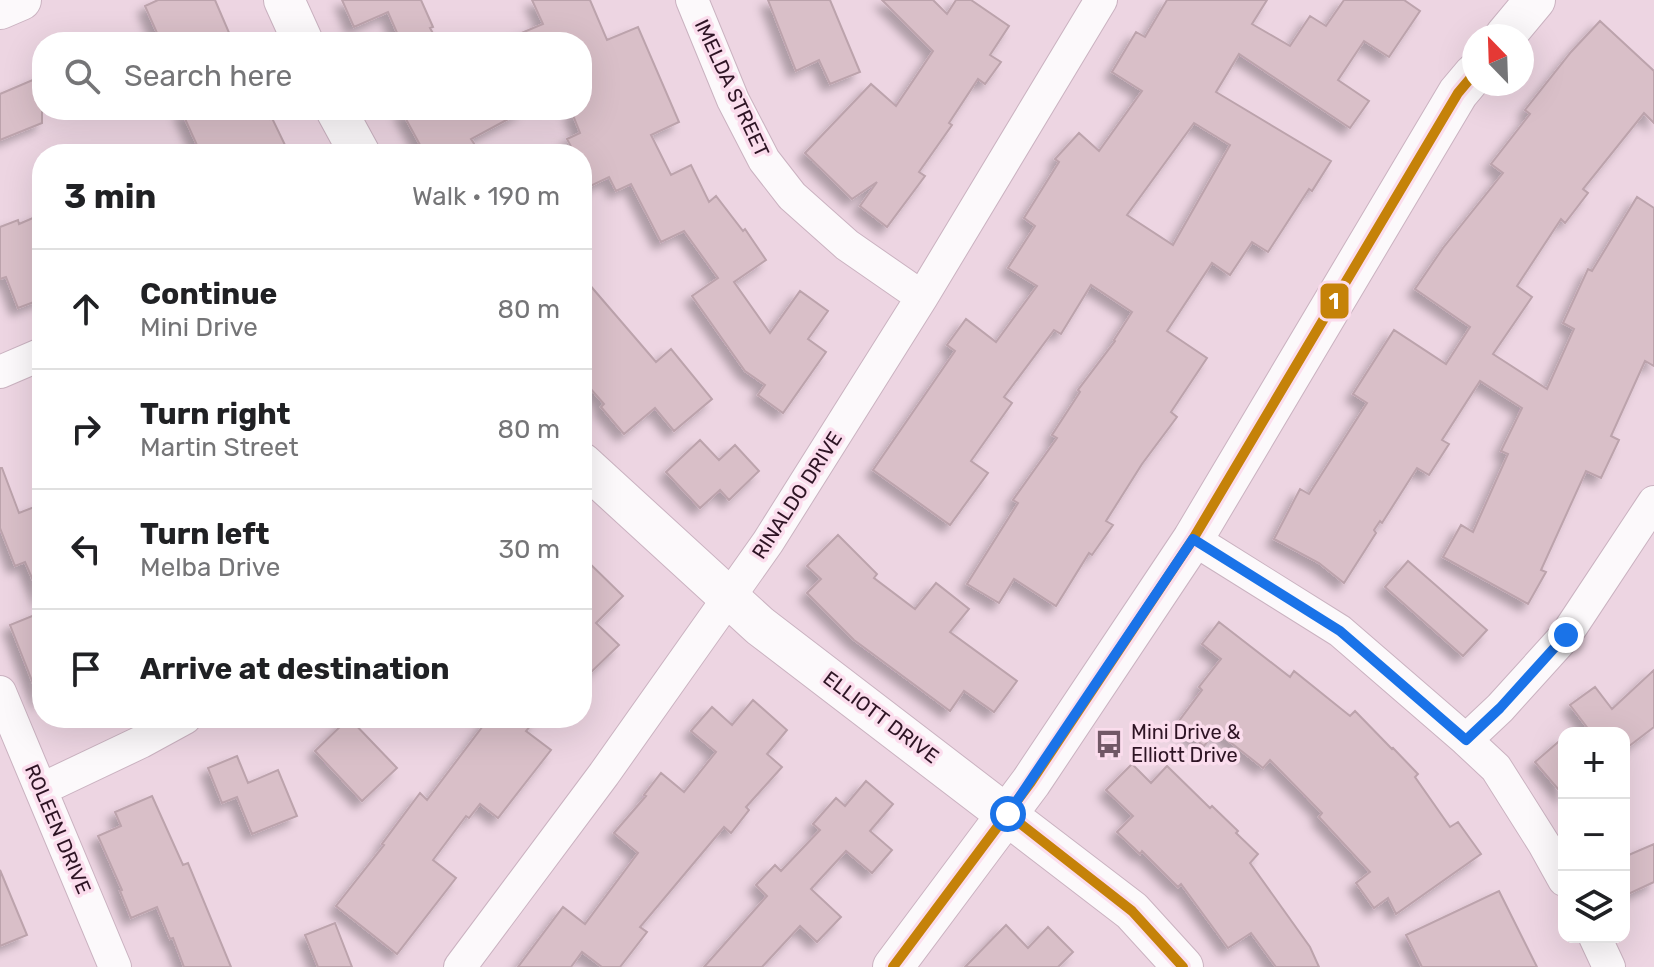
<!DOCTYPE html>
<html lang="en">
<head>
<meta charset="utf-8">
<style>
	:root { --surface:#fff; --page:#f2f2f2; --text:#202124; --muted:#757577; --line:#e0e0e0 }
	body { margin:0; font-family:Rubik,sans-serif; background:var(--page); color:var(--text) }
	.controls { position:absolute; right:24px; bottom:24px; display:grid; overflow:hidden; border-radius:16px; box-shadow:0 8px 32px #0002 }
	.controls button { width:72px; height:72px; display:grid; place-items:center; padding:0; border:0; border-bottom:2px solid var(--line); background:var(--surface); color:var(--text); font:40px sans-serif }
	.compass { position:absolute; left:1462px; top:24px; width:72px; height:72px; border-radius:50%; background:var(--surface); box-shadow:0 8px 32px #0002; rotate:337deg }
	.stop { position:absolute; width:24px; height:24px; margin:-18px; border:6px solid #1a73e8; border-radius:50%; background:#fff }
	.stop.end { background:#1a73e8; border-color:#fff; box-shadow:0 2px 8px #0008 }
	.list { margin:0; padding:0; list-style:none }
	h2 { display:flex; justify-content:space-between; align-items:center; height:104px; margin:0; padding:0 32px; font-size:34px }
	h2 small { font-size:26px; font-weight:400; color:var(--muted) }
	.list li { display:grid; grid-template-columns:52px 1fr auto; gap:24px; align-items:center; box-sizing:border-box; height:120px; padding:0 32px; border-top:2px solid var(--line) }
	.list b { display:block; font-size:30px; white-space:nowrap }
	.list p { margin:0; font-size:26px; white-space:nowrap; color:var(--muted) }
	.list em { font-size:26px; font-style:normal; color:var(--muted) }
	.icon { flex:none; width:44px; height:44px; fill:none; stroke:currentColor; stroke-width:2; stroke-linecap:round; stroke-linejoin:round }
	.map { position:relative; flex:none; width:1654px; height:967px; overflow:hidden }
	.search { position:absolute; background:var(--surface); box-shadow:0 8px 32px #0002; left:32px; top:32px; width:560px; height:88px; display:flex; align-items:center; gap:20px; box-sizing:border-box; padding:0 28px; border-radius:32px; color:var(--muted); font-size:30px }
	.panel { position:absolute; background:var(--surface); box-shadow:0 8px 32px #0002; left:32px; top:144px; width:560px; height:584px; border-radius:32px }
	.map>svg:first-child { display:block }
	.building { fill:#d9bfc8; stroke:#bca3ac; stroke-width:2; fill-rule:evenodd; filter:url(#shadow) }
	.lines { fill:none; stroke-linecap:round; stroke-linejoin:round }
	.minor-casing { stroke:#cab2c0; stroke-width:34 }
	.tertiary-casing { stroke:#cab2c0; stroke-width:42 }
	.minor { stroke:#fcf9fb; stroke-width:32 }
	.tertiary { stroke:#fcf9fb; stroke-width:40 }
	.bus-1-casing { stroke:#fbdded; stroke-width:16 }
	.bus-1 { stroke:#c58209; stroke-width:10 }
	.route { stroke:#1a73e8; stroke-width:10 }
	.labels { text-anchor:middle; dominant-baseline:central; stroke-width:7; stroke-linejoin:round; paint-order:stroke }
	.street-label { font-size:20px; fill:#2e1424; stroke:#fbdded }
	.poi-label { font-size:20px; fill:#2e1424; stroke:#fbdded; text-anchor:start }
	.line-badge { stroke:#fbdded; stroke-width:3 }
	.badge-label { font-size:22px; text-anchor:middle; font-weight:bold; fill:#fff }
</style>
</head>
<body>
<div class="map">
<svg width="1654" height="967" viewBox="0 0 1654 967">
	<defs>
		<filter id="shadow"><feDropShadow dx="-7" dy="7" stdDeviation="4" flood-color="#0004"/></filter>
	</defs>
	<rect width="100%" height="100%" fill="#edd5e2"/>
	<path class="building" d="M158,0h57l18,42h-72l-16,-36z
		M342,0h79l12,27 -3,1 8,14h-37l-13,-30 -34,15z
		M532,0h58l17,40 31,-13 41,95 -28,13 20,40 20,-10 18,37 7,-6 27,35 2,-2 21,31 -32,22 36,51 30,-42 28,20 -20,28 18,13 -43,61 -25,-18 7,-10 -20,-14 -53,-75 26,-18 -34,-47 -23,11 -30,-58 -15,7 -7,-14 -27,13v-36h-7l-8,-15 13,-6 -9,-23h11v-68h-82l43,-18z
		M768,0h62l30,72 -30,12 -11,-24 -23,11z
		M882,0h51l14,14 9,-14h15l38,26 -19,29 11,7 -16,22 -7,-5 -29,44 3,2 -33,47 6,4 -38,51 -27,-21 17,-24 -25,17 -47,-46 66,-69 25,22 37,-55z
		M1167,0h100l-15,24 38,22 20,-30 16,10 18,-26h60l16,11 -31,46 -25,-16 -26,39 31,21 -19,27 -111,-74 -23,38 115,69 -19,30 -3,-2 -41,63 -16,-10 -22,33 -18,-12 -45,68 40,27 -36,54 6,5 -35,47 -36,57 7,4 -21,30 -3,-2 -33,53 -42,-27 -15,24 -32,-19 51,-81 -5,-3 44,-62 -5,-3 28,-43 -2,-2 37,-49 -1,-1 18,-28 -41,-27 -30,49 -7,-4 -50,67 8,6 -41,58 17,12 -38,52 -77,-55 82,-119 -8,-6 19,-26 30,23 41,-56 -29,-18 27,-42 -11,-8 35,-56 -4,-3 24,-26 20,18 43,-60 -30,-19 24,-40 9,5zM1194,123l36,22 -57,100 -46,-30z
		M1600,21l54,50v52l-10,-10 -61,76 5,4 -23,30 -4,-4 -44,67 15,11 -39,57 54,35 27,-60 -11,-6 25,-54 4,2 45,-74 17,11v158l-9,-5 -34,75 8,4 -18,38 -15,-7 -45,99 5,2 -18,32 -85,-47 18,-32 12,7 35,-78 -7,-3 21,-43 -42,-27 -38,59 7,4 -20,31 -12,-7 -35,55 -2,-2 -6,9 2,3 -32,50 -25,-20 -45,-24 26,-50 9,5 58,-91 -14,-9 41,-64 52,34 24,-37 -55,-38 28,-41 60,-75 -12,-9 39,-50 -5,-4 46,-58z
		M42,76v47l-42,17v-46z
		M181,110h85l4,9 2,-1 13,27 -19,9h-65z
		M401,110h124l-54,29 10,15h-56z
		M42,214v85l-24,9 -12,-31 -6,2v-52l18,-7 1,4z
		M582,276l74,86 15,-13 41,50 -38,32 -19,-23 -31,26 -23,-27 3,-3 -22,-25z
		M700,440l19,20 16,-15 24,26 -30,29 -9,-10 -20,18 -34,-36z
		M0,468h2l17,45 23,-9v97l-17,-39 -10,4 -15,-38z
		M838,535l39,39 -3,4 41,31 21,-26 33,26 -19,23 67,49 -23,31 -30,-21 -14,20 -96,-71 -47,-47 14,-14 -14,-13z
		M582,556l41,40 -27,27 23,22 -37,36z
		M1408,561l79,69 -24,26 -78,-69z
		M42,612v88l-2,1 -30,-76z
		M1219,622l71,55 4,-6 56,45 5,-5 37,38 1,-1 25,26 -3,3 35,50 8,-5 23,32 -85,60 -8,-16 -14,10 -18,-25 14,-11 -51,-55 3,-4 -52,-53 -7,8 -47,-37 -12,15 -28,-21 26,-35 -3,-3 22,-28 -19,-15z
		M1654,670v57l-30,23v-17h-38l3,-3 -19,-25 25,-18 17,22z
		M753,700l34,30 -20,24 15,13 -36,40 3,3 -18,23 -7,-6 -84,100 7,5 -27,35h-18l-20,-15 -11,15h-53l45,-60 22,17 53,-71 -24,-20 32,-37 -2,-1 17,-22 23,19 32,-40 -25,-21 21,-24 20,18z
		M349,718l48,50 -35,33 -47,-50z
		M489,718h48l-11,13 25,19 -53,68 -18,-14 -11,14 -3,-2 -33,44 23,18 -59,76 -61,-48 48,-61 -2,-1 38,-51 7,7z
		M1564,737v59l-29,-34z
		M237,756l11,27 30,-13 19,46 -45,18 -15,-37 -15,6 -14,-35z
		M1132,764l19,19 16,-17 43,42 2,-2 26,25 -2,2 22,21 -8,9 60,84 9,20h-43l-25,-34 -23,15 -47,-64 -3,3 -36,-36 -2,3 -23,-22 16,-16 -27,-26z
		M866,781l27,23 -23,27 22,19 -20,23 -26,-22 -35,38 30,28 -24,25 -17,-16 -38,41h-58l63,-71 -11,-11 19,-20 6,6 39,-41 -7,-6 23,-26 9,8z
		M152,796l31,69 5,-2 43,104h-47l-11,-29 -3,1 -13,-32 -26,11 -11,-27 2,-1 -24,-54 23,-10 -6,-14z
		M1654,844v38l-30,14v-39z
		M0,870l27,65 -27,11z
		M1499,891l38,76h-115l-16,-32z
		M335,923l17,44h-34l-13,-32z
		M1006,925l22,23 20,-21 25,25 -15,15h-93z"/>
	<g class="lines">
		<defs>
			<path id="minor" d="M692,0l41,100 31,60 28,36 55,49 75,52
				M0,372l42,-18
				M1193,539l147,92 126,109 30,28 48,76 20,36
				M0,692l115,275
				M1466,740l34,-32 66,-73 88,-133
				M42,789l99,-47 44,-24
				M1595,937l14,30
				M460,967l144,-193 164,-232 154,-245 179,-297"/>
			<path id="tertiary" d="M284,0l19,42
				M0,9l21,-9
				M1505,36l30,-36
				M336,110l24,44
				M582,463l178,163 372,285 51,56
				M893,967l138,-185 162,-243 265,-446 16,-19"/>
		</defs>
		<use href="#minor" class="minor-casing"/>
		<use href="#tertiary" class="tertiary-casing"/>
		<use href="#minor" class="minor"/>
		<use href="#tertiary" class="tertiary"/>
		<defs>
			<path id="bus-1" d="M1008,814l124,97 51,56
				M893,967l138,-185 162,-243 265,-446 16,-19"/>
		</defs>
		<use href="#bus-1" class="bus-1-casing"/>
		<use href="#bus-1" class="bus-1"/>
	</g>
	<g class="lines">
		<path class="route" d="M1008,814l185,-275 147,92 126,109 34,-32 66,-73"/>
	</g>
	<defs>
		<symbol id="bus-bare" viewBox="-9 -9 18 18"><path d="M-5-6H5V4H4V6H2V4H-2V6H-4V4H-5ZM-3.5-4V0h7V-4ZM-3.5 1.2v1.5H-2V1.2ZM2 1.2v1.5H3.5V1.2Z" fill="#715866" stroke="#fbdded" stroke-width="2.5" paint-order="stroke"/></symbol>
	</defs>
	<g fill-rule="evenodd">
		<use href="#bus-bare" x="1089" y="724" width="40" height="40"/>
	</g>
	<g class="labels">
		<g class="street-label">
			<text transform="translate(732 88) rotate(65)">IMELDA STREET</text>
			<text transform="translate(797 495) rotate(-57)">RINALDO DRIVE</text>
			<text transform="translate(881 717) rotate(37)">ELLIOTT DRIVE</text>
			<text transform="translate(58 829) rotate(67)">ROLEEN DRIVE</text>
		</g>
		<g class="poi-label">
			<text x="1131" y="732">Mini Drive &amp;<tspan x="1131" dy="23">Elliott Drive</tspan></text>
		</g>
	</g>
	<rect class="line-badge" x="1319" y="282" width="31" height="38" rx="8" fill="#c58209"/>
	<g class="badge-label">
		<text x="1334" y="309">1</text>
	</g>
</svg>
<div class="controls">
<button>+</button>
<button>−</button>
<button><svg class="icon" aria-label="layers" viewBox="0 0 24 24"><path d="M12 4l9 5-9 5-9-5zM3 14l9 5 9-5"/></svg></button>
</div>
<svg class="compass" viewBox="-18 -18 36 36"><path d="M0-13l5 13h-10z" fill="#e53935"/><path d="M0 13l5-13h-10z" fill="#757577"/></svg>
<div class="stop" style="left:1008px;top:814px"></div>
<div class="stop end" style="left:1566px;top:635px"></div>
<div class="search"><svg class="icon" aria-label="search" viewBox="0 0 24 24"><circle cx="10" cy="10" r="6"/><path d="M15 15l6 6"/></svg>Search here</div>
<section class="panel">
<h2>3 min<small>Walk · 190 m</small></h2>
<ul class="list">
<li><svg class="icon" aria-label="ahead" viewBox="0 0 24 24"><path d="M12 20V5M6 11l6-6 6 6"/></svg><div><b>Continue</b><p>Mini Drive</p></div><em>80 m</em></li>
<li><svg class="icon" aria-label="right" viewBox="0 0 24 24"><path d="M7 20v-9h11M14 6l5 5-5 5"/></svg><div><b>Turn right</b><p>Martin Street</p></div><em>80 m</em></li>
<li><svg class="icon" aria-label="left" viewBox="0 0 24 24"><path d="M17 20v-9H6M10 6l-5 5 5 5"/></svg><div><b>Turn left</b><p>Melba Drive</p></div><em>30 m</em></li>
<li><svg class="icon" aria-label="arrive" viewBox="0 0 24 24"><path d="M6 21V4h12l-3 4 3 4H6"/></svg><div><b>Arrive at destination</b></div></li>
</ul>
</section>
</div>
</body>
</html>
